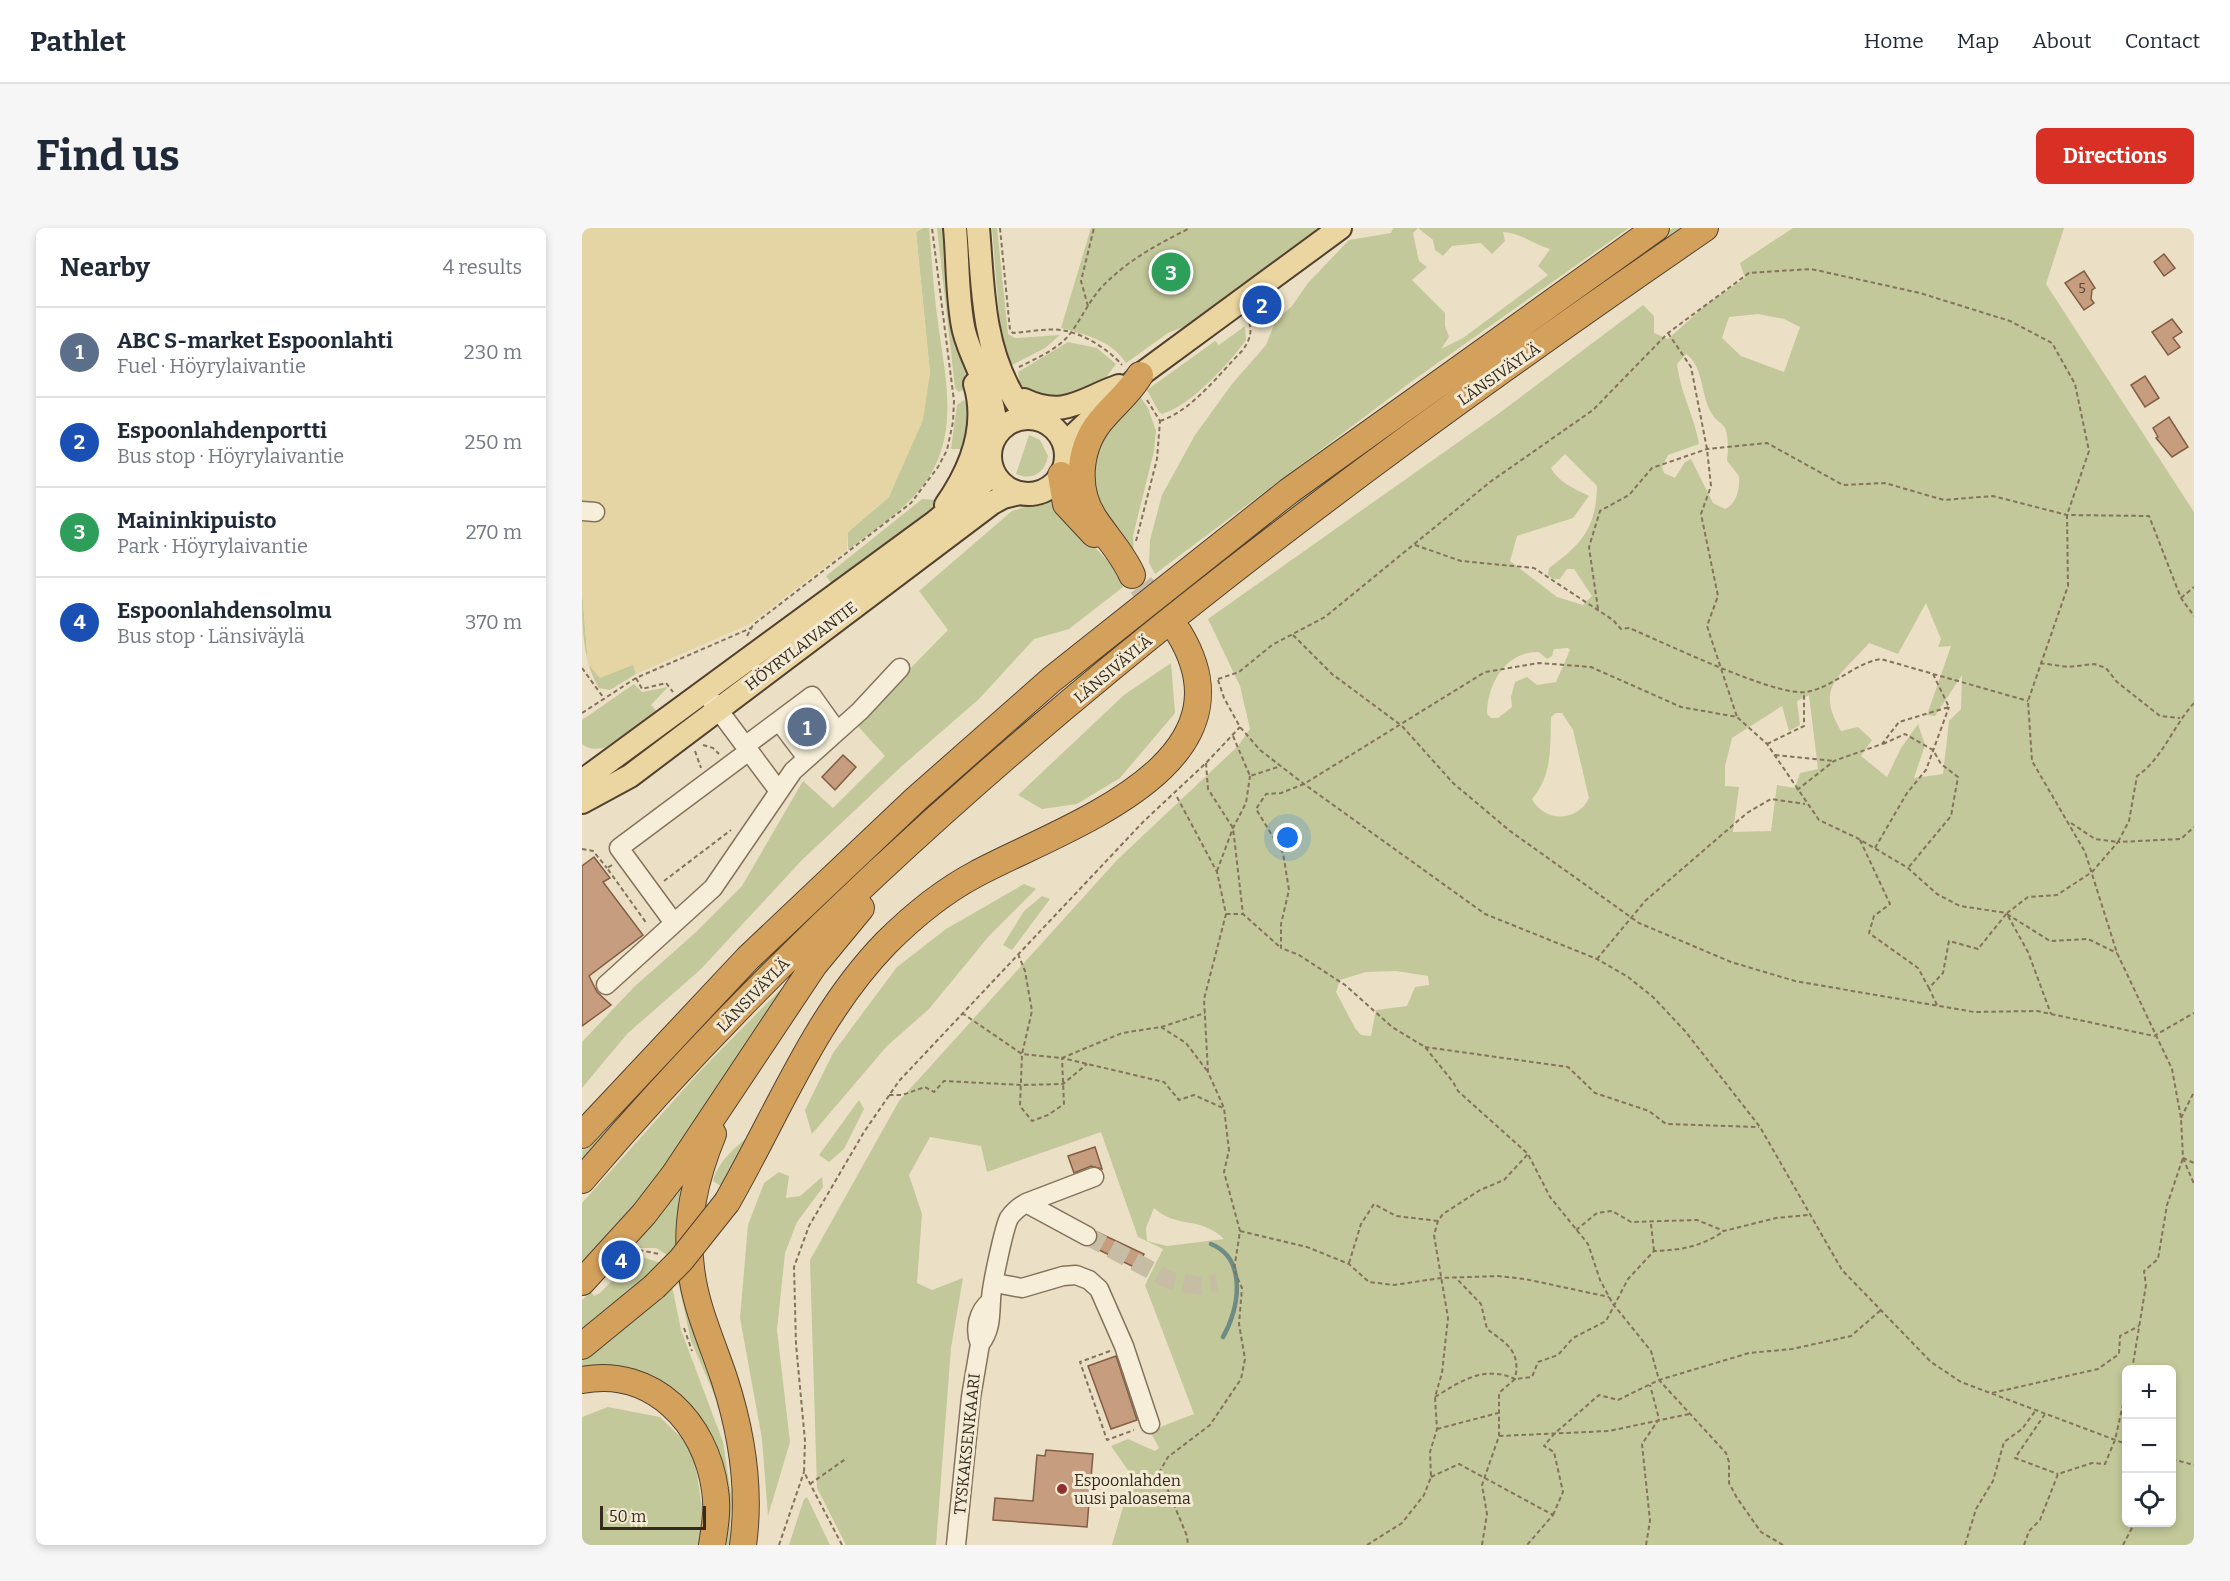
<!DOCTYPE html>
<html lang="en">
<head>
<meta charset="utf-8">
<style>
	:root { --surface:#fff; --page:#f6f6f7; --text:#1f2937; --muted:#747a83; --line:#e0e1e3; --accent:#d93025 }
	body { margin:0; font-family:Bitter,serif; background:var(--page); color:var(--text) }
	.controls { position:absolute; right:18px; bottom:18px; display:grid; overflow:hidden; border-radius:9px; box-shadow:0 3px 9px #0003 }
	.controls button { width:54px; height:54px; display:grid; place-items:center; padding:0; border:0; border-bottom:2px solid var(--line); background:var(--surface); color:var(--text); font:30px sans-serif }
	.scale { position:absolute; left:18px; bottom:15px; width:106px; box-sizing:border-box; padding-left:6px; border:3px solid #362a1f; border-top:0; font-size:16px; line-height:21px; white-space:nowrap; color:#362a1f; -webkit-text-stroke:4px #f3ead4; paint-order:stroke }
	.you { position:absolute; left:706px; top:610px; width:21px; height:21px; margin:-15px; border:4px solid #fff; border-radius:50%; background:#1a73e8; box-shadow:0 0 0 9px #1a73e833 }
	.badge { display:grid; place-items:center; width:39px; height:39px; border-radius:50%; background:var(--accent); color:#fff; font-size:20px; font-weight:700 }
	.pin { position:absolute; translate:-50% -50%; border:3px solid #fff; box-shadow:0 2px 6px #0006 }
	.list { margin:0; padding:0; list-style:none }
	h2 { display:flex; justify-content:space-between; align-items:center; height:78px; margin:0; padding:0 24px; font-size:26px }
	h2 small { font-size:20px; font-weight:400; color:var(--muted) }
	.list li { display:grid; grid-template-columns:39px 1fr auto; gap:18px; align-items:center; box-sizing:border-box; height:90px; padding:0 24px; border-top:2px solid var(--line) }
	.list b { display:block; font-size:22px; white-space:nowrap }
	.list p { margin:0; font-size:20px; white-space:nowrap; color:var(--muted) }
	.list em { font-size:20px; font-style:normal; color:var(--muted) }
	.icon { flex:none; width:33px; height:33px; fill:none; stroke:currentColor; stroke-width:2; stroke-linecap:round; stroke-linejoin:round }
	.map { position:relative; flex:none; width:1612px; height:1317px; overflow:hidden; border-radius:9px }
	header { display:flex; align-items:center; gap:36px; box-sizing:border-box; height:84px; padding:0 30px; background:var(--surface); border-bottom:2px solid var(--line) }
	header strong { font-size:28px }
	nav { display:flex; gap:33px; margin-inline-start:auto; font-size:21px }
	.intro { display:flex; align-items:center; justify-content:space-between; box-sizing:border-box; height:144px; padding:0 36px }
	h1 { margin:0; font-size:42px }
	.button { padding:15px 27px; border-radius:9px; background:var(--accent); color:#fff; font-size:21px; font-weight:700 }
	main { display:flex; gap:36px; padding:0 36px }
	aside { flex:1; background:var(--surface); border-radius:9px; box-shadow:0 3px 9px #0003 }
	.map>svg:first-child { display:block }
	.green { fill:#c2c89a; fill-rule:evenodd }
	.sand { fill:#e5d5a4 }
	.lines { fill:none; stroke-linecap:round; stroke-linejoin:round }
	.stream { stroke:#6e8c85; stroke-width:4.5 }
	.building { fill:#c69d7e; stroke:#825d44; stroke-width:1.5 }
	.minor-tunnel { stroke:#c7bca4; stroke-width:18; stroke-dasharray:18 9; stroke-linecap:butt }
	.highway-tunnel { stroke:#c7bca4; stroke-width:26; stroke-dasharray:26 13; stroke-linecap:butt }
	.minor-casing { stroke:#85725c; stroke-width:21 }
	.major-casing { stroke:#534130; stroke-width:26 }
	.highway-casing { stroke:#534130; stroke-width:28 }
	.path { stroke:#85725c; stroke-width:2; stroke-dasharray:4.5 3; stroke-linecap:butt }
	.minor { stroke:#f6eed8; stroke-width:18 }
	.major { stroke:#ebd5a0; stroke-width:22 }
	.highway { stroke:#d4a15c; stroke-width:26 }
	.highway-bridge-casing { stroke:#534130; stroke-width:28; stroke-linecap:butt }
	.highway-bridge { stroke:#d4a15c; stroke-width:26 }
	.poi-dot { fill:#8f3131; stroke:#f3ead4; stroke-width:2 }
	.labels { text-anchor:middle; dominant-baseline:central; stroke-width:6; stroke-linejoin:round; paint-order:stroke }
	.number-label { font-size:14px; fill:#5a4737 }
	.street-label { font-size:16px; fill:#362a1f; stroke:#f3ead4 }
	.poi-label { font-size:16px; fill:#362a1f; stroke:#f3ead4; text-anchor:start }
</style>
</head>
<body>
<header>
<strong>Pathlet</strong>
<nav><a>Home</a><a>Map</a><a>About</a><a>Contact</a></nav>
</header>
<div class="intro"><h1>Find us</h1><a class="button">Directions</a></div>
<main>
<aside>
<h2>Nearby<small>4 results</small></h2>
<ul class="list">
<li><span class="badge" style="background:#5c6f8a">1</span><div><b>ABC S-market Espoonlahti</b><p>Fuel · Höyrylaivantie</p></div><em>230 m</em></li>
<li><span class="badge" style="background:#1a4fb4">2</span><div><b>Espoonlahdenportti</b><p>Bus stop · Höyrylaivantie</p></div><em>250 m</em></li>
<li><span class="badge" style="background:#2e9e5b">3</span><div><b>Maininkipuisto</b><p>Park · Höyrylaivantie</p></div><em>270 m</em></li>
<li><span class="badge" style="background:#1a4fb4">4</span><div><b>Espoonlahdensolmu</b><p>Bus stop · Länsiväylä</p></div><em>370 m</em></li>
</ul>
</aside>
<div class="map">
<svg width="1612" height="1317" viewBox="0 0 1612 1317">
	<rect width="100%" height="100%" fill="#ebe0c5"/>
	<path class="green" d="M341,0h6c3,29 4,58 8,87 7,59 26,121 -16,173 -20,25 -49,43 -73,62v-18l41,-35 41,-124 -14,-141z
		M355,0h14l8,120 11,38 -11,6 -4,-4z
		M410,0h5l11,106 7,4 45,-3 -15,13 -37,19 -7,-28z
		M509,0h232l-124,93 -31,12 -42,30c-15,-23 -40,-28 -65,-35z
		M811,0h236l-214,151 -260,195 -6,-11 1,-23 12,-45 33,-60 37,-51 34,-39 10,-25 16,-14 16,-23 41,-43 42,-7zM836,0l15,12 2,10 8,6 9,-10 29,-3 11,11 13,-13 -2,-9c18,1 30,12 47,17l-12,17 10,9 -85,63 -22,11 8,-12 -4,-11v-13l-33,-33 15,-13 -8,-6 -6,-28z
		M1091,0h14l-610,454 -2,-7 216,-172 233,-172z
		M1211,0h271l-18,56 148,228v1033h-1082l20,-69 -21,-30 17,-7 27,12 4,-3 -9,-17 44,-17 -49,-129 18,-36 -25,-12 -37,-105 -114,40 -6,-26 -51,-9 -21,38 13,39 -5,69 15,7 31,-12 -12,70 -15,197h-90l-29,-57 -7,-228 89,-159 218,-241 121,-114 12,-17 -10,-43 -32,-67 290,-205 145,-109 11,11v17l14,6 38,-34 39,-27 -5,-15zM1176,86l26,5 16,8 -16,45 -43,-16 -19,-18 7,-21zM1104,126c19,14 14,42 26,60 3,6 10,9 13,14 4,10 3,23 2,33l12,15c1,12 -2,28 -14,33l-12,-6 -22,-44 -6,3 -10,16 -11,-5 -2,-6 6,-12 31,-11c-5,-29 -18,-49 -22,-80zM983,226l32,32c-1,42 -15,58 -48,82l-1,7 5,4h7l7,-10h7l18,27 -9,9 -26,-8 -47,-36 7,-25 56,-18 16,-22c-14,-7 -31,-14 -38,-28zM1344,375l15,36 -3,8 13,-1 -24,69 8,1 27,-41 -1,34 -12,12 -6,53 -29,4 11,-33 -7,-21 -17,24 -14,29 -26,-21 11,-16 -14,-13 -17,4c-27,-45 0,-55 28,-88l29,11zM986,420l2,2 -14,32 -19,3 -10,-8 -12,5 -4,15 1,10 -14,11h-7l-4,-4c0,-29 18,-63 52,-62l8,7 5,-3 2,-7zM1227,467l9,74 -18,4 -5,15 -18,-3 -6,46 -38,1 6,-45 -14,-1v-20l7,-28 50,-32 7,25 11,-6 -3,-24zM974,485h6l11,17 16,68c-12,25 -45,24 -57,1 21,-25 18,-52 19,-82zM814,743l32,5 1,9 -14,2 -8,19 -31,4 -5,26 -10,-1 -6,-7 -19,-36 4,-12 26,-8zM572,980c23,21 47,8 70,31l-57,7 -20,-5 -1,-13zM1544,1142h46v152h-46z
		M663,98l1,14c-17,24 -56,66 -84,74l-3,-2 -12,-22 68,-49 4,4z
		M486,114l29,6 19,16 -12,16 -13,9 -43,12 -28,-13 -2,-16z
		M557,167l9,13 8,23 -2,20 -21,85 1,22 -28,-32 -17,-56 22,-52z
		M382,172l8,10 -11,44 -1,-5h-9l6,-44z
		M447,207l11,5 8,16c-3,17 -16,25 -32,18z
		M369,254l-19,26 -100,76 -6,-8 96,-77 13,1z
		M471,273l58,64 12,22 -54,42 -35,10 -55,60 -77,67 -100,94 -102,110 -73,64 -45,54v-46l52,-55 61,-54 47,-47 61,-105 30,27 52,-52 -29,-32 92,-94 -29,-39 93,-80 29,-9z
		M0,362l6,74 45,1 3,9 -26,16 -11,-2c-17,-28 -17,-64 -17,-98z
		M589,435l4,50 -55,65 -43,26 -35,5 -24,-14 106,-100z
		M52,456l8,8 26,-5 -17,18 6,7 -53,36c-9,1 -15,2 -22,-4v-24z
		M453,481v8l-453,448v-14l51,-58 199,-203z
		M442,656l12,5 -47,47 -60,73 -42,37 -75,88 -7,-24 28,-57 64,-86 49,-38z
		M460,668l8,3 -38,51 -9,-5 21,-34z
		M206,754l1,1 -98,155 -109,137v-72l120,-134z
		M277,872l5,9 -20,40 -15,13 -10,-7z
		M167,908l-24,53 -12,-8c5,-19 21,-33 36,-45z
		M111,934l-6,31 47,244 3,87 -6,-74 -13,-47 -27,-62 -16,-74 -8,-12 -11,-7h-26z
		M197,944l10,4 -3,22 14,-2 22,-19 1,10 -26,35 -12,31 -8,77 13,112 -22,74 -6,-77 -22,-121 8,-93 16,-42z
		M60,1029l22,7 -82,71v-35l9,-8 3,4 6,-3 31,-31z
		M89,1053l10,49 42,112 9,59 -3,44h-9l-22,-127 -116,-46v-18z
		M26,1179l52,10 33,32 11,71 -6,25h-116v-128z
		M225,1269l23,48h-41l15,-46z"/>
	<path class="sand" d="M0,0h341l-7,4 14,141 -7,47 -34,77 -41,35 -1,18 -97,74 -114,50 -3,-9 -33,13 -12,-14 -6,-74z"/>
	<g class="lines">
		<path class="stream" d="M629,1016c37,15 28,66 12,93"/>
	</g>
	<path class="building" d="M1582,26l11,14 -11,8 -10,-14z
		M1502,43l11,17 -3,2 -1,9 3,4 -10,7 -19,-27z
		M1590,91l10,13 -9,6 7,9 -12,8 -16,-23z
		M1563,148l14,22 -14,9 -14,-22z
		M1587,189l19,30 -16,10 -16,-19 2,-1 -5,-9z
		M224,486l13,19 -10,9 -14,-19z
		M261,527l13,12 -21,23 -13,-13z
		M12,629l16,21 -7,4 40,53 -54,41 8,16 14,13 -29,21v-160z
		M513,919l7,22 -11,-3 -17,7 -6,-17z
		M515,1004l47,22 -8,14 -45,-22 6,-5z
		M534,1128l21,64 -26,9 -23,-63z
		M464,1222l47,4 -6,73 -94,-7 2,-22 38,3 4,-46 8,1z"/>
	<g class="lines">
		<path class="minor-tunnel" d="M505,1008l82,44 31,6 17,-3"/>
		<path class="highway-tunnel" d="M559,357l38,48"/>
		<defs>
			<path id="minor" d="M0,283l13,1
				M129,472l67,90
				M197,493l28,37
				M163,518l67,-50 25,35
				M92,695l-55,-75 130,-97
				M24,757l107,-97 80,-117 67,-60 40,-43
				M444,975l68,-26
				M413,1055l27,5 41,-12 13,-1 13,5 10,9 25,57 26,78
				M409,1073c-13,10 -17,28 -11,43 11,-14 10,-28 11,-44 0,-12 13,-72 18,-82 5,-7 10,-11 17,-15l61,33
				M374,1317l15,-148 9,-53"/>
			<path id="major" d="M373,0c3,31 2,74 9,103 9,36 35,67 31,106
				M396,0c5,57 4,112 32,163 7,12 10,20 23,27
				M546,159l12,-12 200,-147
				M442,172c40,19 58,-1 95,-14
				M408 228a38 38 0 1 1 76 0a38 38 0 1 1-76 0Z
				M484,227l8,-20 29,-27
				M364,277c25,-36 42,-78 29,-121
				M0,553l353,-259 50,-41 6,-16
				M0,574l48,-26 362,-273 11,-6 17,-4"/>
			<path id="highway" d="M479,247l5,29 28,30
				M550,347c-9,-21 -25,-37 -38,-57 -20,-31 -15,-74 10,-101 13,-15 26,-25 36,-42
				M131,906c-18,44 -28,87 -22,134 4,38 21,74 33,110 18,55 27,110 19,167
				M0,907l166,-177 168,-159 135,-119 238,-189 367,-263
				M0,952c319,-375 719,-674 1123,-952
				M145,974c50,-87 88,-186 159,-259 27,-27 56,-51 90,-69 85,-46 284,-108 203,-241
				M0,1054l62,-68 30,-39 140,-210 47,-57
				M0,1118l72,-59
				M0,1152c71,-13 124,43 133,110 3,18 0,37 -3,55"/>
		</defs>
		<use href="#minor" class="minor-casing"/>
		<use href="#major" class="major-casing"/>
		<use href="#highway" class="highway-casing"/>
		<path class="path" d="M418,0l10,102 3,3c16,-1 33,-5 48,-3 22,3 47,19 61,35
			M506,78l-7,-25 13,-53
			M1086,105l23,34 16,82 4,37 -10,28 17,82 -11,30 30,91
			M437,139c18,-9 42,-19 53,-36 10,-14 17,-29 28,-42 26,-28 56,-44 90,-61
			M565,172l13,21
			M578,193c33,-11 58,-46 82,-70 8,-11 11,-19 6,-32
			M554,313l21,-82 3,-38
			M833,317l46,16 73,7 79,52 8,9 8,-1c34,14 147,69 177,64 29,-5 48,-29 75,-33l147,42
			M1599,370l13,-11
			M1016,381l-9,-62 11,-36 29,-16 23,-27 55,-19 60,-6 76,42 42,-2 59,17 49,-4 74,19 82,1 32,82 13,18
			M711,407l39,39 70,52 51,57 57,48 129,92 92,39 64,19 179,31 63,-1 117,25 40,-23
			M165,408l6,-11 158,-122 27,-36 9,-17 6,-28 1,-21 -22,-173
			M1458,435l28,4 26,-3 12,4 11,14 43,34 20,2
			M0,440l21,29
			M54,450l6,11 24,-6 7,9
			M636,451l21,-7 33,-27 53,-28 165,-135 103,-72 75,-77 81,-60 62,-4 109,24 90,28 42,22 23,41 14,67 -22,64 1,71 -40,115 4,60 53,91 32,101 55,116 9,49 2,40 11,5
			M636,452l6,18 16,29 20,23 44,34 181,130 112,45 31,18 25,20 32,34 75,96 82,143 89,92 30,20 165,62
			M0,485l54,-35 115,-50
			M651,508l17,40 31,-10
			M1185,516l37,-18v-33
			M1301,516l22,-10 28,16 8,14 17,13 -7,39 -43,52
			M121,517l10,3 6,6
			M113,523l6,17
			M1193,527l59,6
			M624,535l2,26 25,39 10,86 38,34
			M1215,562l37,-29 48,-17 17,-22 50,-15 -17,-35
			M595,569l40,75 9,42 -22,85 4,73 16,36 5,42 -5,22 16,59 -6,39 8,18 -3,36 6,35 -4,20 -31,46 -42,32 -8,14 27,65 1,9
			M1489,595l24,16 23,3 11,-21 8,-45c26,-18 36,-50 57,-73
			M1278,612l30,64 -16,12 -5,17 49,35 11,20
			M1293,620l32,-55 19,-23 23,-63
			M0,621l11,2 14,17
			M30,637l-5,3 40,56
			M635,643l16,-43 13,-25 4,-27
			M82,653l67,-51
			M644,686h17
			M1425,686l43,27 38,-2 29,14
			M1426,688l20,36 23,62
			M436,726l7,17 7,40 -10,43 -2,52 12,15 16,-6 16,-11 -2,-46 102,24 15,18 15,-5 29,13
			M1015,731l48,-58 102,-88 24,-14 34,5
			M1355,777l-8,-17 14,-15 6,-32 29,8 29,-36
			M380,785l60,41 40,4 60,-25 39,-6 44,-14
			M579,799l25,16 22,29
			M843,819l143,20 27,26 54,18 17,13 93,3
			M307,867h13l23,-8 9,5 10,-11 78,4 41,-1 24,-20
			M1599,890l13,-26
			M1601,930l11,26
			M1069,996l3,27
			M994,1002l21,-17 15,-2 19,11 66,-2 27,11 52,-13 32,-3
			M658,1003l67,16 42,17 20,18 25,3 47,-7 57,-2 27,3 84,18
			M57,1022l20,4
			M767,1035l12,-39 13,-20 22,12 42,5
			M102,1100l8,23
			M528,1123l-30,11 27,78 27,-10
			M1550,1142l14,-85 -2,-14 14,-12 9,-54 16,-47
			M1410,1165l106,-24 21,-15 1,-18 19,-10
			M853,1169c26,-16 49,-32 80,-18 6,-28 -8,-35 -28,-50l-6,-25 -25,-26
			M1463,1186l-30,44 43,16
			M855,1201l61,-16
			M917,1208l110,-5 80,-17
			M1590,1231l22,6
			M849,1249l28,-13 94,51 -26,30
			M228,1256l37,-26
			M971,1287l10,-23 -9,-40 -10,-6 10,-12 45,-39 19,5 41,-20 90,-27 43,-4 59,-13 30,-26
			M197,1317l25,-73
			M260,1317l-38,-73 1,-31 -9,-97 -2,-77 15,-41 55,-94 35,-51 244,-259 63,-59 34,-36
			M785,1317l35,-22 22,-28 7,-18 -1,-25 7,-23 -2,-32 7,-24 6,-55 -14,-83 4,-14 5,-7 37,-24 24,-10 24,-26
			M900,1317l5,-31 -5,-29 17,-49v-43l16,-14 17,-2 6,-15 20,-7 15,-17 33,-17 22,-42 26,-28c27,-1 47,-4 70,-20
			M1064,1317l4,-24 -8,-77 17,-25 -9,-34
			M1201,1317l-22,-13 -24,-34 -8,-15v-21l-3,-9 -67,-73 -8,-29 -38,-47 -13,-24 -12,-36 -38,-47 -22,-43 -70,-63 -5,-9 -28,-35 -33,-20 -47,-42 -46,-30 -18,-7v-24l8,-34 -6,-37 -27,-44 10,-15 15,-1 23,-9 181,-112 54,-9 52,4 90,40 56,10 30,27 52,76 40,19 49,29 29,26 23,12 47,7 21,-16 29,-2 35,-23 26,-30 63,-3 13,-12
			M1383,1317l11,-36 17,-28 11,-39 18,-13 14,-19
			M1442,1317l5,-14 11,-11 18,-46 34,-11 13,1 10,-24 11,-49
			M1541,1317l12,-23"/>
		<use href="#minor" class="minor"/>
		<use href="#major" class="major"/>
		<use href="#highway" class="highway"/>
		<defs>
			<path id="highway-bridge" d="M72,1059l27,-27 46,-58"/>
		</defs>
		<use href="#highway-bridge" class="highway-bridge-casing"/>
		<use href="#highway-bridge" class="highway-bridge"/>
	</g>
	<circle class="poi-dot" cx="480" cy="1261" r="6"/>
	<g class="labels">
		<g class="number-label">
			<text x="1500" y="60">5</text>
		</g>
		<g class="street-label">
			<text transform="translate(917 146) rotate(-35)">LÄNSIVÄYLÄ</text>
			<text transform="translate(219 418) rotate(-37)">HÖYRYLAIVANTIE</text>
			<text transform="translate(531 441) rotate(-40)">LÄNSIVÄYLÄ</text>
			<text transform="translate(171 767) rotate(-46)">LÄNSIVÄYLÄ</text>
			<text transform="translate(385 1216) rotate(-84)">TYSKAKSENKAARI</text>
		</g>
		<g class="poi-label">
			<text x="492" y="1252">Espoonlahden<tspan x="492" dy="18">uusi paloasema</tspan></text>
		</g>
	</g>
</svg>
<div class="controls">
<button>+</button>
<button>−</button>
<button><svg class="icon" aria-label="locate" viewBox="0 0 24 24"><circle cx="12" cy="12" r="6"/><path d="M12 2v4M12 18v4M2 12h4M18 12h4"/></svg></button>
</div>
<div class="scale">50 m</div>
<div class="you"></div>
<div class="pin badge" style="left:225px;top:499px;background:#5c6f8a">1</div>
<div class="pin badge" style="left:680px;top:77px;background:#1a4fb4">2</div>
<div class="pin badge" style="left:589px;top:44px;background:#2e9e5b">3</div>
<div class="pin badge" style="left:39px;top:1032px;background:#1a4fb4">4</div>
</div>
</main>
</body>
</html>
